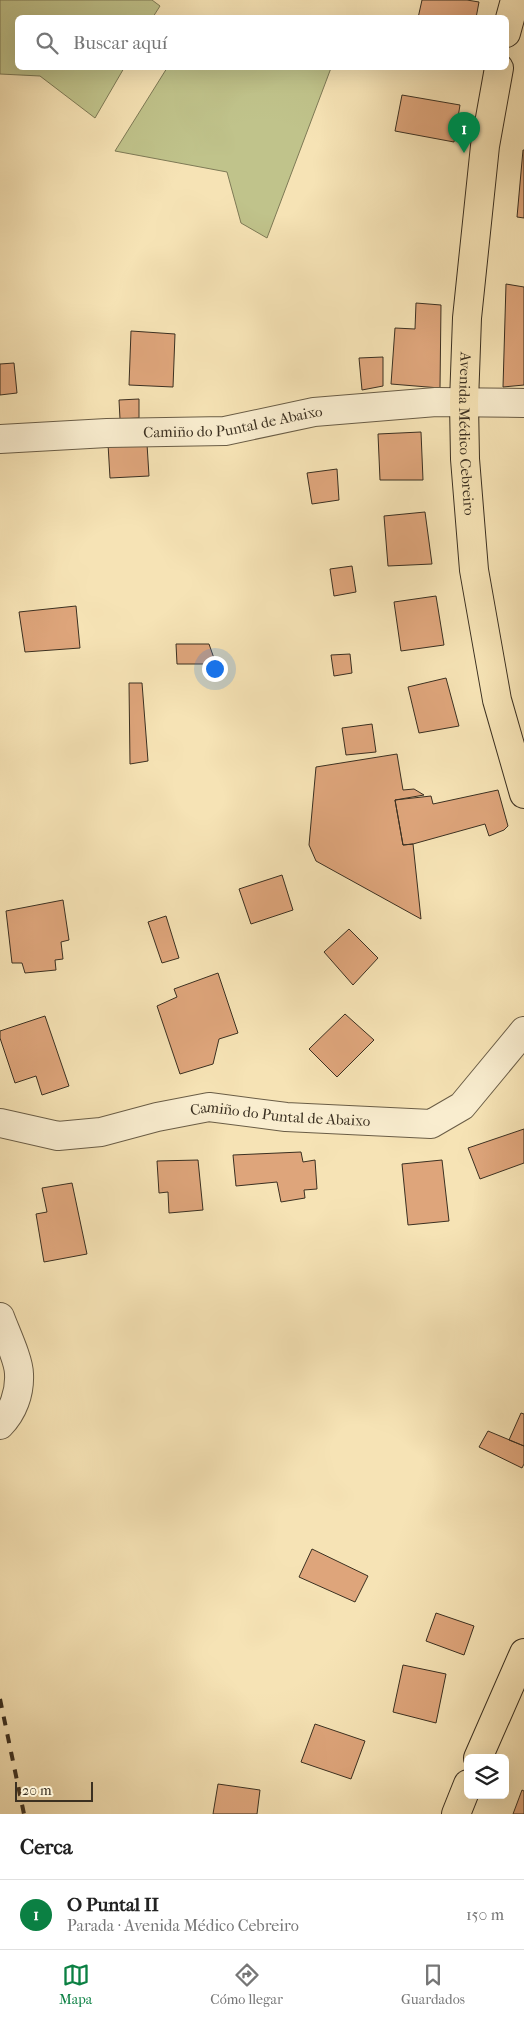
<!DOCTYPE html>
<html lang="es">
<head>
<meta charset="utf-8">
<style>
	:root { --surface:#fff; --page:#f2f2f2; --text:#222; --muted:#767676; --line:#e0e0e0; --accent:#0b8043 }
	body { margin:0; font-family:"IM FELL French Canon",serif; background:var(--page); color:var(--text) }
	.controls { position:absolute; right:15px; bottom:15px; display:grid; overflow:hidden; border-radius:8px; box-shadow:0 5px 20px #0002 }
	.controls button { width:45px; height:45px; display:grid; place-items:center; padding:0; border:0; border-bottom:1px solid var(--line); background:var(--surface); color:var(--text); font:25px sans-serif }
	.scale { position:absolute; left:15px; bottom:12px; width:78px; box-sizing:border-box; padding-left:5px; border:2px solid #3b3021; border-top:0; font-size:14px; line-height:18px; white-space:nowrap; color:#3b3021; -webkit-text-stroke:4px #f9edcf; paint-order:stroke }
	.you { position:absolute; left:214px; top:668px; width:18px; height:18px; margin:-12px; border:4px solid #fff; border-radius:50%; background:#1a73e8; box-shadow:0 0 0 8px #1a73e833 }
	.badge { display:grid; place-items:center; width:32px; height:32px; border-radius:50%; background:var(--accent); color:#fff; font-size:16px; font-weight:700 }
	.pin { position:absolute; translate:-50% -41px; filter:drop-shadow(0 1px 2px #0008) }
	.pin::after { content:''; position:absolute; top:26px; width:18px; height:15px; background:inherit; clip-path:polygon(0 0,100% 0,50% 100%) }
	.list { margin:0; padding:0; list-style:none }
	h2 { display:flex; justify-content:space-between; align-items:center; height:65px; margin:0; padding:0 20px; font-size:21px }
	h2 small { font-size:16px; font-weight:400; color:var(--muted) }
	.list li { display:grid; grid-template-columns:32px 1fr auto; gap:15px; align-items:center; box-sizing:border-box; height:70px; padding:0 20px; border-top:1px solid var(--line) }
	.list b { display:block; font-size:19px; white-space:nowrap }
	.list p { margin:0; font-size:16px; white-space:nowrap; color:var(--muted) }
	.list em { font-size:16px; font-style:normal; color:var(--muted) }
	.icon { flex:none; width:28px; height:28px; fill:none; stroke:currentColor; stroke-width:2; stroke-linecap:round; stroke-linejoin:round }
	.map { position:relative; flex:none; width:524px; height:1814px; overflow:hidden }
	.search { position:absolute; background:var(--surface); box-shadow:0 5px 20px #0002; left:15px; right:15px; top:15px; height:55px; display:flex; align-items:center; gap:12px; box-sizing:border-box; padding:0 18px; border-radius:8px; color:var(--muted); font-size:19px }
	.sheet { height:135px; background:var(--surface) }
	nav { display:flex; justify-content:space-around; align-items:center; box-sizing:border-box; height:70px; border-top:1px solid var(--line); background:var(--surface); font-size:14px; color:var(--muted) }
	nav a { display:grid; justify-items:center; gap:2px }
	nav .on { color:var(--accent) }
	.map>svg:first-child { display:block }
	.green { fill:#c0c38b; stroke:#7e7a56 }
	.building { fill:#dea57b; stroke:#3b3021 }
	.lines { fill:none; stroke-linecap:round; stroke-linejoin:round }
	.minor-casing { stroke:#6a5d46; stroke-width:30 }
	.major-casing { stroke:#3b3021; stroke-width:30 }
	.minor { stroke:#f9edcf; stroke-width:28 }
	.major { stroke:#f6e3b5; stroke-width:28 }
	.rail { stroke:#3b3021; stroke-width:4; stroke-dasharray:9 9; stroke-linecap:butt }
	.labels { text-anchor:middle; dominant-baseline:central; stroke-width:4; stroke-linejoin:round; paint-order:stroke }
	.street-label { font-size:15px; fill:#3b3021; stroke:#f9edcf }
</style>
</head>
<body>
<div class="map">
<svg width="524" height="1814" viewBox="0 0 524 1814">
	<rect width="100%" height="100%" fill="#f6e3b5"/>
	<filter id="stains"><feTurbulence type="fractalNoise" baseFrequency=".004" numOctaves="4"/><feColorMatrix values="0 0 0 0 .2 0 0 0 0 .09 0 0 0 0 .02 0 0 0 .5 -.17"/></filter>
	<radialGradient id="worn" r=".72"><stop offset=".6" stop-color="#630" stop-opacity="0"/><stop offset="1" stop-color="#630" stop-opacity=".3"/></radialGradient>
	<path class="green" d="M0,0h152l8,6 -7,11 -135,1v50h106l-29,50 -55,-42 -40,-2z
		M167,68h164l-64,170 -26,-15 -14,-51 -112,-21z"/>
	<path class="building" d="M422,0h45l12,2 -3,16h-58z
		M402,95l58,10 -6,37 -59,-11z
		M523,150h1v68l-7,-1z
		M506,284l18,3v98l-21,2z
		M416,303l25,2 -1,83 -49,-4 4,-56 20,1z
		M131,331l44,3 -2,53 -44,-2z
		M383,357v29l-21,4 -3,-32z
		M14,363l3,30 -17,2v-31z
		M139,399v19l-19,1 -1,-19z
		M421,432l2,48h-43l-2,-46z
		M108,444h39l2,32 -39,2z
		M337,469l2,31 -27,4 -5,-31z
		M425,512l7,52 -44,2 -4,-50z
		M352,566l4,26 -22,4 -4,-27z
		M436,596l8,49 -43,6 -7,-49z
		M76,606l4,42 -55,4 -6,-40z
		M176,644h33l7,20h-39z
		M350,654l2,19 -18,3 -3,-21z
		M446,678l13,48 -40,7 -11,-46z
		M129,683h13l6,78 -18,3z
		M372,724l4,28 -30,3 -4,-27z
		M397,754l6,36 11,-1 10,6 -29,5 8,45 10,-1 8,75 -105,-58 -7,-16 7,-78z
		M498,790l10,36 -4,4 -15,6 -4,-12 -72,20 -10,1 -8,-45 36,-4 2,8z
		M282,875l11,35 -42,14 -12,-35z
		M63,900l6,40 -8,2 2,17 -8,1 1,10 -31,3 -3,-10h-10l-6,-52z
		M166,916l13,42 -17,5 -14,-41z
		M349,929l29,29 -25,27 -29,-33z
		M218,973l20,60 -19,6 -6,25 -33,10 -23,-68 20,-9 -3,-8z
		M345,1014l29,26 -37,37 -28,-28z
		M45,1016l24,70 -27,9 -6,-19 -21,7 -15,-45v-7z
		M524,1129v34l-44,16 -12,-31z
		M301,1152l2,10 12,-2 2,29 -13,1 1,8 -24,4 -4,-20 -41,4 -3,-31z
		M198,1160l5,50 -34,3 -1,-21 -9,1 -2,-32z
		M442,1160l7,61 -41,4 -6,-61z
		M72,1183l15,71 -43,8 -8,-48 11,-2 -5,-24z
		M521,1413l3,1v32l-15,-6z
		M488,1431l36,15v18l-2,4 -43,-21z
		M312,1549l56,27 -13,26 -56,-25z
		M436,1613l38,13 -10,29 -38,-14z
		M403,1665l43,9 -10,49 -43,-11z
		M315,1724l50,17 -14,38 -50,-17z
		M218,1784l42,6 -3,24h-44z
		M522,1790l2,1v23h-11z"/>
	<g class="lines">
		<defs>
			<g id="minor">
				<path id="s1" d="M0,439l107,-6 118,-2 89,-19 122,-10 88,1"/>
				<path id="s2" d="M0,1123l58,13 43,-4 56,-15 52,-10 77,10 145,7 31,-18 62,-75"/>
				<path d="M0,1317c5,14 19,43 19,57 1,19 -6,38 -19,51"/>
			</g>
			<g id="major">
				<path d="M506,33l9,-33"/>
				<path id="s3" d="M499,68l-14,78 -18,172 -3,84 1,57 9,111 23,130 27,94"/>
				<path d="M478,1758l46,-105"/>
				<path d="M456,1814l12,-30"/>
			</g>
		</defs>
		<use href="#minor" class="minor-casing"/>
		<use href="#major" class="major-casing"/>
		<use href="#minor" class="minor"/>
		<use href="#major" class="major"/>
		<path class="rail" d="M0,1699l24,115"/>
	</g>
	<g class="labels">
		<g class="street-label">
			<text stroke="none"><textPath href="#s1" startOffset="234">Camiño do Puntal de Abaixo</textPath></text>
			<text stroke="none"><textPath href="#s3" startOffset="368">Avenida Médico Cebreiro</textPath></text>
			<text stroke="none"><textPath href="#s2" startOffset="285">Camiño do Puntal de Abaixo</textPath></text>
		</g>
	</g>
	<rect width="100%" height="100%" filter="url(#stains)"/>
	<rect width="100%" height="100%" fill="url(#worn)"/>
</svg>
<div class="controls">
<button><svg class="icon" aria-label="layers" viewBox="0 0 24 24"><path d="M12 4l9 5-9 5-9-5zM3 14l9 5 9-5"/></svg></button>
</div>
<div class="scale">20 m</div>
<div class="you"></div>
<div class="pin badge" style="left:464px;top:153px">1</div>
<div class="search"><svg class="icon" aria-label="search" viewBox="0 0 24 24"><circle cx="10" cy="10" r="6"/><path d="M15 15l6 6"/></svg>Buscar aquí</div>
</div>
<section class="sheet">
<h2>Cerca<small></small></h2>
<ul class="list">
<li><span class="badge">1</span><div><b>O Puntal II</b><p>Parada · Avenida Médico Cebreiro</p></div><em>150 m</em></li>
</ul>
</section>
<nav>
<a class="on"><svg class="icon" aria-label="map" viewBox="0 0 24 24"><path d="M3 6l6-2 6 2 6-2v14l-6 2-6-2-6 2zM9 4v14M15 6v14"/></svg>Mapa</a>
<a><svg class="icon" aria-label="directions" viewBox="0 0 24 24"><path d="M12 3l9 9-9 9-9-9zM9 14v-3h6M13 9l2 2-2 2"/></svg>Cómo llegar</a>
<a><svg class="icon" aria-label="saved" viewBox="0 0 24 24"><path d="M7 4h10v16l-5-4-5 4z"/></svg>Guardados</a>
</nav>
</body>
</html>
